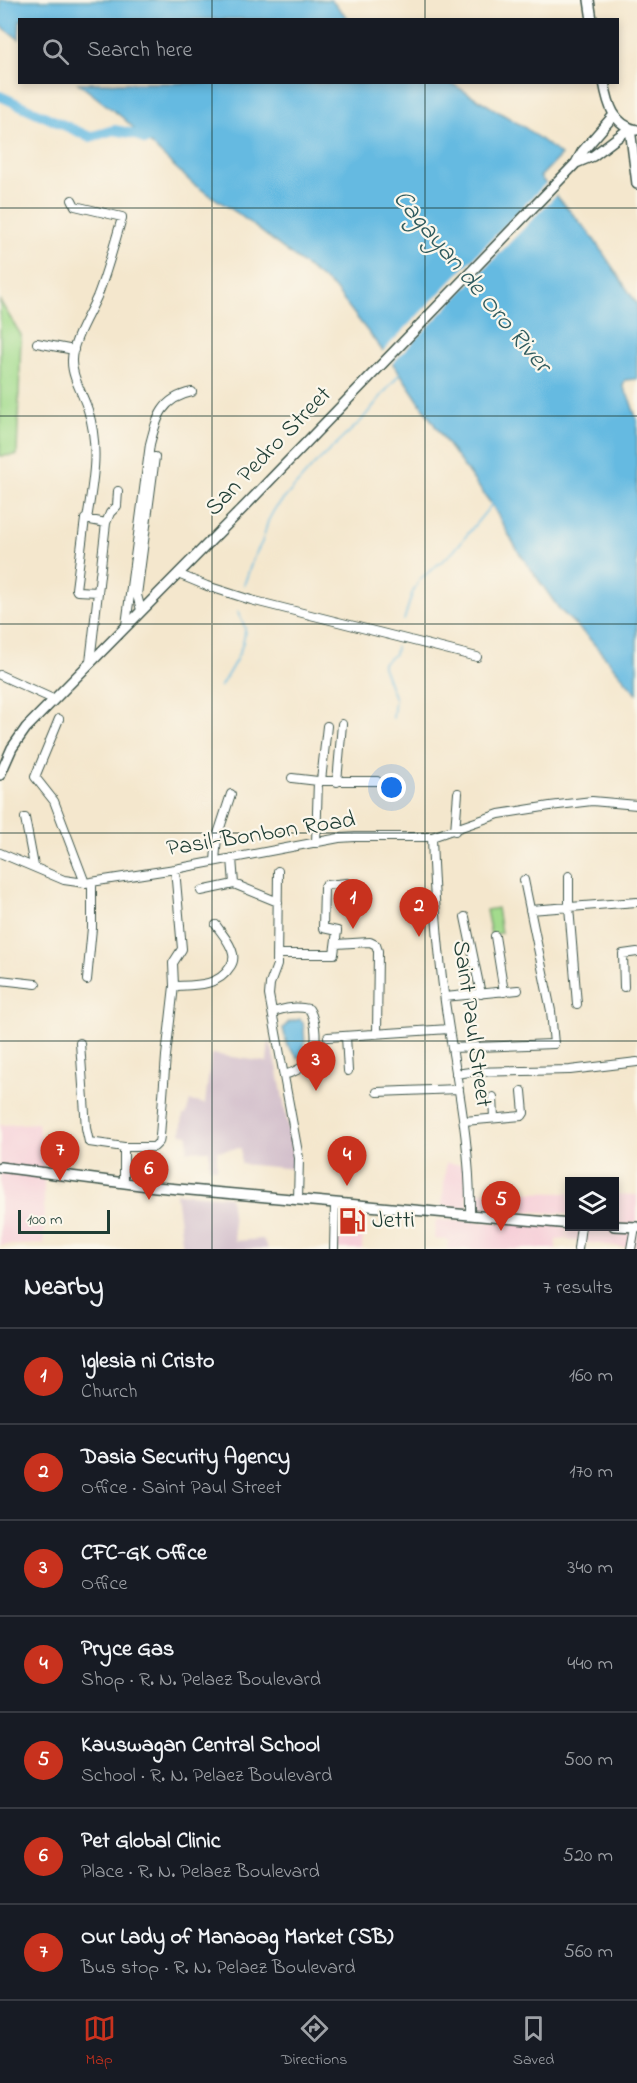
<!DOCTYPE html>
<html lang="en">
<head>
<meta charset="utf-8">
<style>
	:root { --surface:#171b24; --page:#242831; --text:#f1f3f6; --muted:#9ea1a6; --line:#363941; --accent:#c8321e }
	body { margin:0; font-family:"Indie Flower",sans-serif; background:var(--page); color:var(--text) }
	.controls { position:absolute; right:18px; bottom:18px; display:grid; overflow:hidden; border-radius:0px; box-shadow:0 3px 9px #0003 }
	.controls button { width:54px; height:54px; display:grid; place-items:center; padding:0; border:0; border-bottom:2px solid var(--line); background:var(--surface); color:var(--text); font:30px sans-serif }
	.scale { position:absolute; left:18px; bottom:15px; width:92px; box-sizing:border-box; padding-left:6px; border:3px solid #1f3d34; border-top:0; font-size:16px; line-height:21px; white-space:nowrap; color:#1f3d34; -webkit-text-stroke:4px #fbf7ec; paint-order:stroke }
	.you { position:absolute; left:392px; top:788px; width:21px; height:21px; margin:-15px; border:4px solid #fff; border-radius:50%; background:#1a73e8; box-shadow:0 0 0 9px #1a73e833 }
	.badge { display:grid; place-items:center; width:39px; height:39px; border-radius:50%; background:var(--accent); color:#fff; font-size:20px; font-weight:700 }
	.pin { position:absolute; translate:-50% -50px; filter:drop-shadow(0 2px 3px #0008) }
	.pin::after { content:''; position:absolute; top:32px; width:21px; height:18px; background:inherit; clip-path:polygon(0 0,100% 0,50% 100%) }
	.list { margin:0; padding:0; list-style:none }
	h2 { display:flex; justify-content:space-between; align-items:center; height:78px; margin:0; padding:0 24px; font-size:26px }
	h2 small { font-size:20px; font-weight:400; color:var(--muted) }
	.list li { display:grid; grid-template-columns:39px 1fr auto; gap:18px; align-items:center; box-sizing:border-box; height:96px; padding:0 24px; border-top:2px solid var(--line) }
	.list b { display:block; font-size:22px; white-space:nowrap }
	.list p { margin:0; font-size:20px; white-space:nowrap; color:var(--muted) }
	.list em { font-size:20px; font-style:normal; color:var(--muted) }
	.icon { flex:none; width:33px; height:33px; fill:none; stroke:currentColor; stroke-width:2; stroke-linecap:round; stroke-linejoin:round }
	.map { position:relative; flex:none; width:637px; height:1249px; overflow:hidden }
	.search { position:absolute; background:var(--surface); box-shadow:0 3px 9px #0003; left:18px; right:18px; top:18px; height:66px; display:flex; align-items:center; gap:15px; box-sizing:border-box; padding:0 21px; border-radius:0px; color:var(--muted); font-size:22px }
	.sheet { height:750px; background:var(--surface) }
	nav { display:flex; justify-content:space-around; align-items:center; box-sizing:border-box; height:84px; border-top:2px solid var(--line); background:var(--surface); font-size:16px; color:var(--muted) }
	nav a { display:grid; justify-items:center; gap:3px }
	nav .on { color:var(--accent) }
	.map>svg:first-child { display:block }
	.built { fill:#f6cfd8 }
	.industrial { fill:#d1bdca }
	.green { fill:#a3db8d; stroke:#618c60; stroke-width:1.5 }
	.water { fill:#65bae1; stroke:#427c8a; stroke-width:1.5 }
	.pier { fill:#f4e7cd }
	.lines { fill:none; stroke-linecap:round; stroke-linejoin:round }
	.stream { stroke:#65bae1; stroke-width:1.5 }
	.river { stroke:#65bae1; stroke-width:10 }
	.minor-casing { stroke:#3f564b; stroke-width:10 }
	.major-casing { stroke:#3f564b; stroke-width:12 }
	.minor { stroke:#fff; stroke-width:8 }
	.major { stroke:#fff; stroke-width:9 }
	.grid { fill:none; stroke:#1f3d34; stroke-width:1.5; stroke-opacity:0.55 }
	.labels { text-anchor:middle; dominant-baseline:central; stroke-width:4.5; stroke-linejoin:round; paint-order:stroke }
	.street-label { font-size:24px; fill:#1f3d34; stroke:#fbf7ec }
	.poi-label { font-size:24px; fill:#1f3d34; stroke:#fbf7ec; text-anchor:start }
	.water-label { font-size:26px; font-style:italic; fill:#305c5f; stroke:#fbf7ec }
</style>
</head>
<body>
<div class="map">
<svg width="637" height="1249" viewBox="0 0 637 1249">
	<rect width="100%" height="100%" fill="#fbf7ec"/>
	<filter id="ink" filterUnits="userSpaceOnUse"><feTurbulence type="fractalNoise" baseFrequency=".0167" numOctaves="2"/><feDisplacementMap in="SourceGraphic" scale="12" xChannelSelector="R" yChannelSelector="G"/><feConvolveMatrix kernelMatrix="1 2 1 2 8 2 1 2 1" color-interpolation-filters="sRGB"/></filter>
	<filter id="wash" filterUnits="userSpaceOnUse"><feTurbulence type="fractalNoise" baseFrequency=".008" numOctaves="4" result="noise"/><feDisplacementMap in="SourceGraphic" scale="24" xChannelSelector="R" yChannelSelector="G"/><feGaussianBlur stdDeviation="1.35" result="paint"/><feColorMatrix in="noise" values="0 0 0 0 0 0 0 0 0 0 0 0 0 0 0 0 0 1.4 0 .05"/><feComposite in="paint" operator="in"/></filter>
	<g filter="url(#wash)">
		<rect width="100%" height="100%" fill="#f4e7cd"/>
		<path class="built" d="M38,1123l6,35v86l-44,1v-120z
			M446,1163l20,2 2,45 -26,-4z
			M476,1192l93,1v21l-93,-6z
			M615,1194l22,1v54l-70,-9 2,-26 1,12h44z
			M338,1210l26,2 -2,37h-26z
			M436,1220l131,4 -1,15 -10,1v9h-109l1,-9 -14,-1z"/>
		<path class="industrial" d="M269,1040l8,26 19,103 -55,-5v-16l-24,3v17h-8v-18l-22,1 1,-16 -7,-1 2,-19h3l4,-14 15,3 6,-50 56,8z
			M176,1193l54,4 5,44 28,-2 5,10h-85z"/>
		<path class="green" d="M0,301l21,34 -4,120 -17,1z
			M497,908l4,25 -10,2 -5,-25z"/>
		<path class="water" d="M0,0h331l18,19 -329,1 -1,19 -19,-14z
			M78,83h373l73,44 37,28 -21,22 51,58 46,69v75l-12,1 -2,6 7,14 7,21v273l-49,-57 -28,-27 -42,-59 -26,-46 -44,-60 -48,-72 -66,-85 -98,-76 -43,-28 -70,-66z
			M300,1019l3,3c1,12 5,27 -5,36l-11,-13 -4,-17 6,-6z"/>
		<path class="pier" d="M548,181l10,12 -167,172 -10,-12z"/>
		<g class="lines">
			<path class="stream" d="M244,585l9,-26 9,-17 6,-21 6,-11 40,-45 47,-44 40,-49
				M404,620l8,-26 7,-14 34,-28 39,-48
				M220,687c10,-17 24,-36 25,-57 0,-8 -6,-11 -7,-18
				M393,718l2,-19 -12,-32v-4l12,-9 1,-7"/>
			<path class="river" d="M0,96l90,41 24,-7 21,4 11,6"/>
		</g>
	</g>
	<g filter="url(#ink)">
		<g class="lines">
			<defs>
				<path id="minor" d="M72,200l3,6 47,11v1c-8,27 -15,54 -25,79 -8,18 -26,46 -25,65 0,16 11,32 16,48 12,37 5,72 -1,109
					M37,343l37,7
					M178,574l29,12 44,14 226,57
					M98,592l-21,-1 -1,-2 9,-70 21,4
					M141,610l-4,-15 18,-138
					M126,625l24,-181c7,-27 12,-46 42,-52
					M90,662l16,-139 4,-10 7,-7 1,-15
					M0,675l53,24
					M59,719l-24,58 19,24 31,82
					M292,778l26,3h59
					M321,781l6,-55
					M337,782l5,-58
					M25,818l9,48
					M455,831l3,-38
					M432,837c2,64 7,129 17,192 10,63 22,123 21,186
					M316,843l2,-62
					M0,853l64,27 21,3 90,-14 164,-31 16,-1h77l67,-23 51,-8 42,-5 45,4
					M232,858l2,26 44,18
					M215,861l2,-24 14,-43
					M278,871l-1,94 -7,19 -1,11 30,163 -1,42
					M569,876v31l8,97
					M201,891l33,-7
					M530,910l107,-8
					M465,917l16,77
					M495,936l9,56
					M336,944l34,-2 6,3 2,6 -1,83
					M277,954h57l3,-23 -14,-3 1,-40 2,-3 21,-2
					M0,980l36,4
					M87,980l5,-52v-46
					M174,986l-1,-23 9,-14 -7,-80
					M624,987l-1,-33 14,-2
					M445,997l73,-7
					M273,1012c13,-4 23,-6 36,-3 4,6 5,12 6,19 3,26 -5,40 -31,47
					M346,1036l2,35
					M328,1037l121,-8
					M80,1043l6,85 3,14 35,5h30l5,-5 1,-6 6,-80 8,-70c20,-1 44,1 56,-19 3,-4 4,-8 3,-13 -2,-11 -11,-20 -17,-29
					M452,1048l102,-4 -3,-33 -27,-131
					M456,1074l14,-2 100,-2 67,-8
					M377,1092l82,-3
					M493,1097l1,21
					M464,1121l58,-5 2,-3 -2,-22
					M124,1147v36
					M334,1249l1,-45
					M578,1249l3,-23
					M631,1249l4,-22"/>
				<path id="major" d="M589,0l3,20
					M604,82c4,22 9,43 33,48
					M630,128l7,56
					M576,163l17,-7 37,-28
					M0,775l12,-27 14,-20 220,-223 330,-342 6,-11 32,-37
					M0,1167l156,20 414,37
					M614,1226l23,1"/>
			</defs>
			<use href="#minor" class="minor-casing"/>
			<use href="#major" class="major-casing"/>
			<use href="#minor" class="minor"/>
			<use href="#major" class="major"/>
		</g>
	</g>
	<path class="grid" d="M212,0v20M425,0v20M212,82v1167M425,82v1167M0,208h637M0,416h637M0,624h637M0,833h637M0,1041h637"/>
	<defs>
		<symbol id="fuel-bare" viewBox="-9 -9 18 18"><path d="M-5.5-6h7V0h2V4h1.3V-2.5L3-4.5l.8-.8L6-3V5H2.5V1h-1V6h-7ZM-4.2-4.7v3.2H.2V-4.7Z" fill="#c8321e" stroke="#fbf7ec" stroke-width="2.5" paint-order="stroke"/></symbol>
	</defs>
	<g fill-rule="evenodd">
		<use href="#fuel-bare" x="333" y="1202" width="38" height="38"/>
	</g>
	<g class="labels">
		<g class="street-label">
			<text transform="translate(269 452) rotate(-46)">San Pedro Street</text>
			<text transform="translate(261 835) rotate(-9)">Pasil-Bonbon Road</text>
			<text transform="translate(471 1024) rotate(82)">Saint Paul Street</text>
		</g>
		<g class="poi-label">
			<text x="372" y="1221">Jetti</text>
		</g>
		<g class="water-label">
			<text transform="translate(471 282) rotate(50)">Cagayan de Oro River</text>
		</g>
	</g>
</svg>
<div class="controls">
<button><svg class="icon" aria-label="layers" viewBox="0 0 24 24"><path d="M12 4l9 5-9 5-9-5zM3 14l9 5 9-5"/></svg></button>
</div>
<div class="scale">100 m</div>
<div class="you"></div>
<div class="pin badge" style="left:353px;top:929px">1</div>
<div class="pin badge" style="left:419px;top:937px">2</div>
<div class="pin badge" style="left:316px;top:1091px">3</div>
<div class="pin badge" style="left:347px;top:1186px">4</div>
<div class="pin badge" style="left:501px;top:1231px">5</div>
<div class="pin badge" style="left:149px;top:1200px">6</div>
<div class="pin badge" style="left:60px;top:1181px">7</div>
<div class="search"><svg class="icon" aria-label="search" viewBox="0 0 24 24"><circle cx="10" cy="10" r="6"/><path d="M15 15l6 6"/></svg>Search here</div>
</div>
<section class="sheet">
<h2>Nearby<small>7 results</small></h2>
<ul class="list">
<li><span class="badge">1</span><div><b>Iglesia ni Cristo</b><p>Church</p></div><em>160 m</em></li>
<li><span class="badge">2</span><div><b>Dasia Security Agency</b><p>Office · Saint Paul Street</p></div><em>170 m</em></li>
<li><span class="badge">3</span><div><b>CFC-GK Office</b><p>Office</p></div><em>340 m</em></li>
<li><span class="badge">4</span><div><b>Pryce Gas</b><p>Shop · R. N. Pelaez Boulevard</p></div><em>440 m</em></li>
<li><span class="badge">5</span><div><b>Kauswagan Central School</b><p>School · R. N. Pelaez Boulevard</p></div><em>500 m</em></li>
<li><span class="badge">6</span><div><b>Pet Global Clinic</b><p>Place · R. N. Pelaez Boulevard</p></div><em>520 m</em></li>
<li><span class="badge">7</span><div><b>Our Lady of Manaoag Market (SB)</b><p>Bus stop · R. N. Pelaez Boulevard</p></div><em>560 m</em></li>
</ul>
</section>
<nav>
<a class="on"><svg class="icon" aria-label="map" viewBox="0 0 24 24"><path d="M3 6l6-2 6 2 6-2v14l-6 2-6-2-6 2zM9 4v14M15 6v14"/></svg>Map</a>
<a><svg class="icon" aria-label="directions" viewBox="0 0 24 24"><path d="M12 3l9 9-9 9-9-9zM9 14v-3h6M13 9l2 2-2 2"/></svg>Directions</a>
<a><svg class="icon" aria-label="saved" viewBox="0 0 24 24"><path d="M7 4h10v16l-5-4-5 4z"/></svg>Saved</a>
</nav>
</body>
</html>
